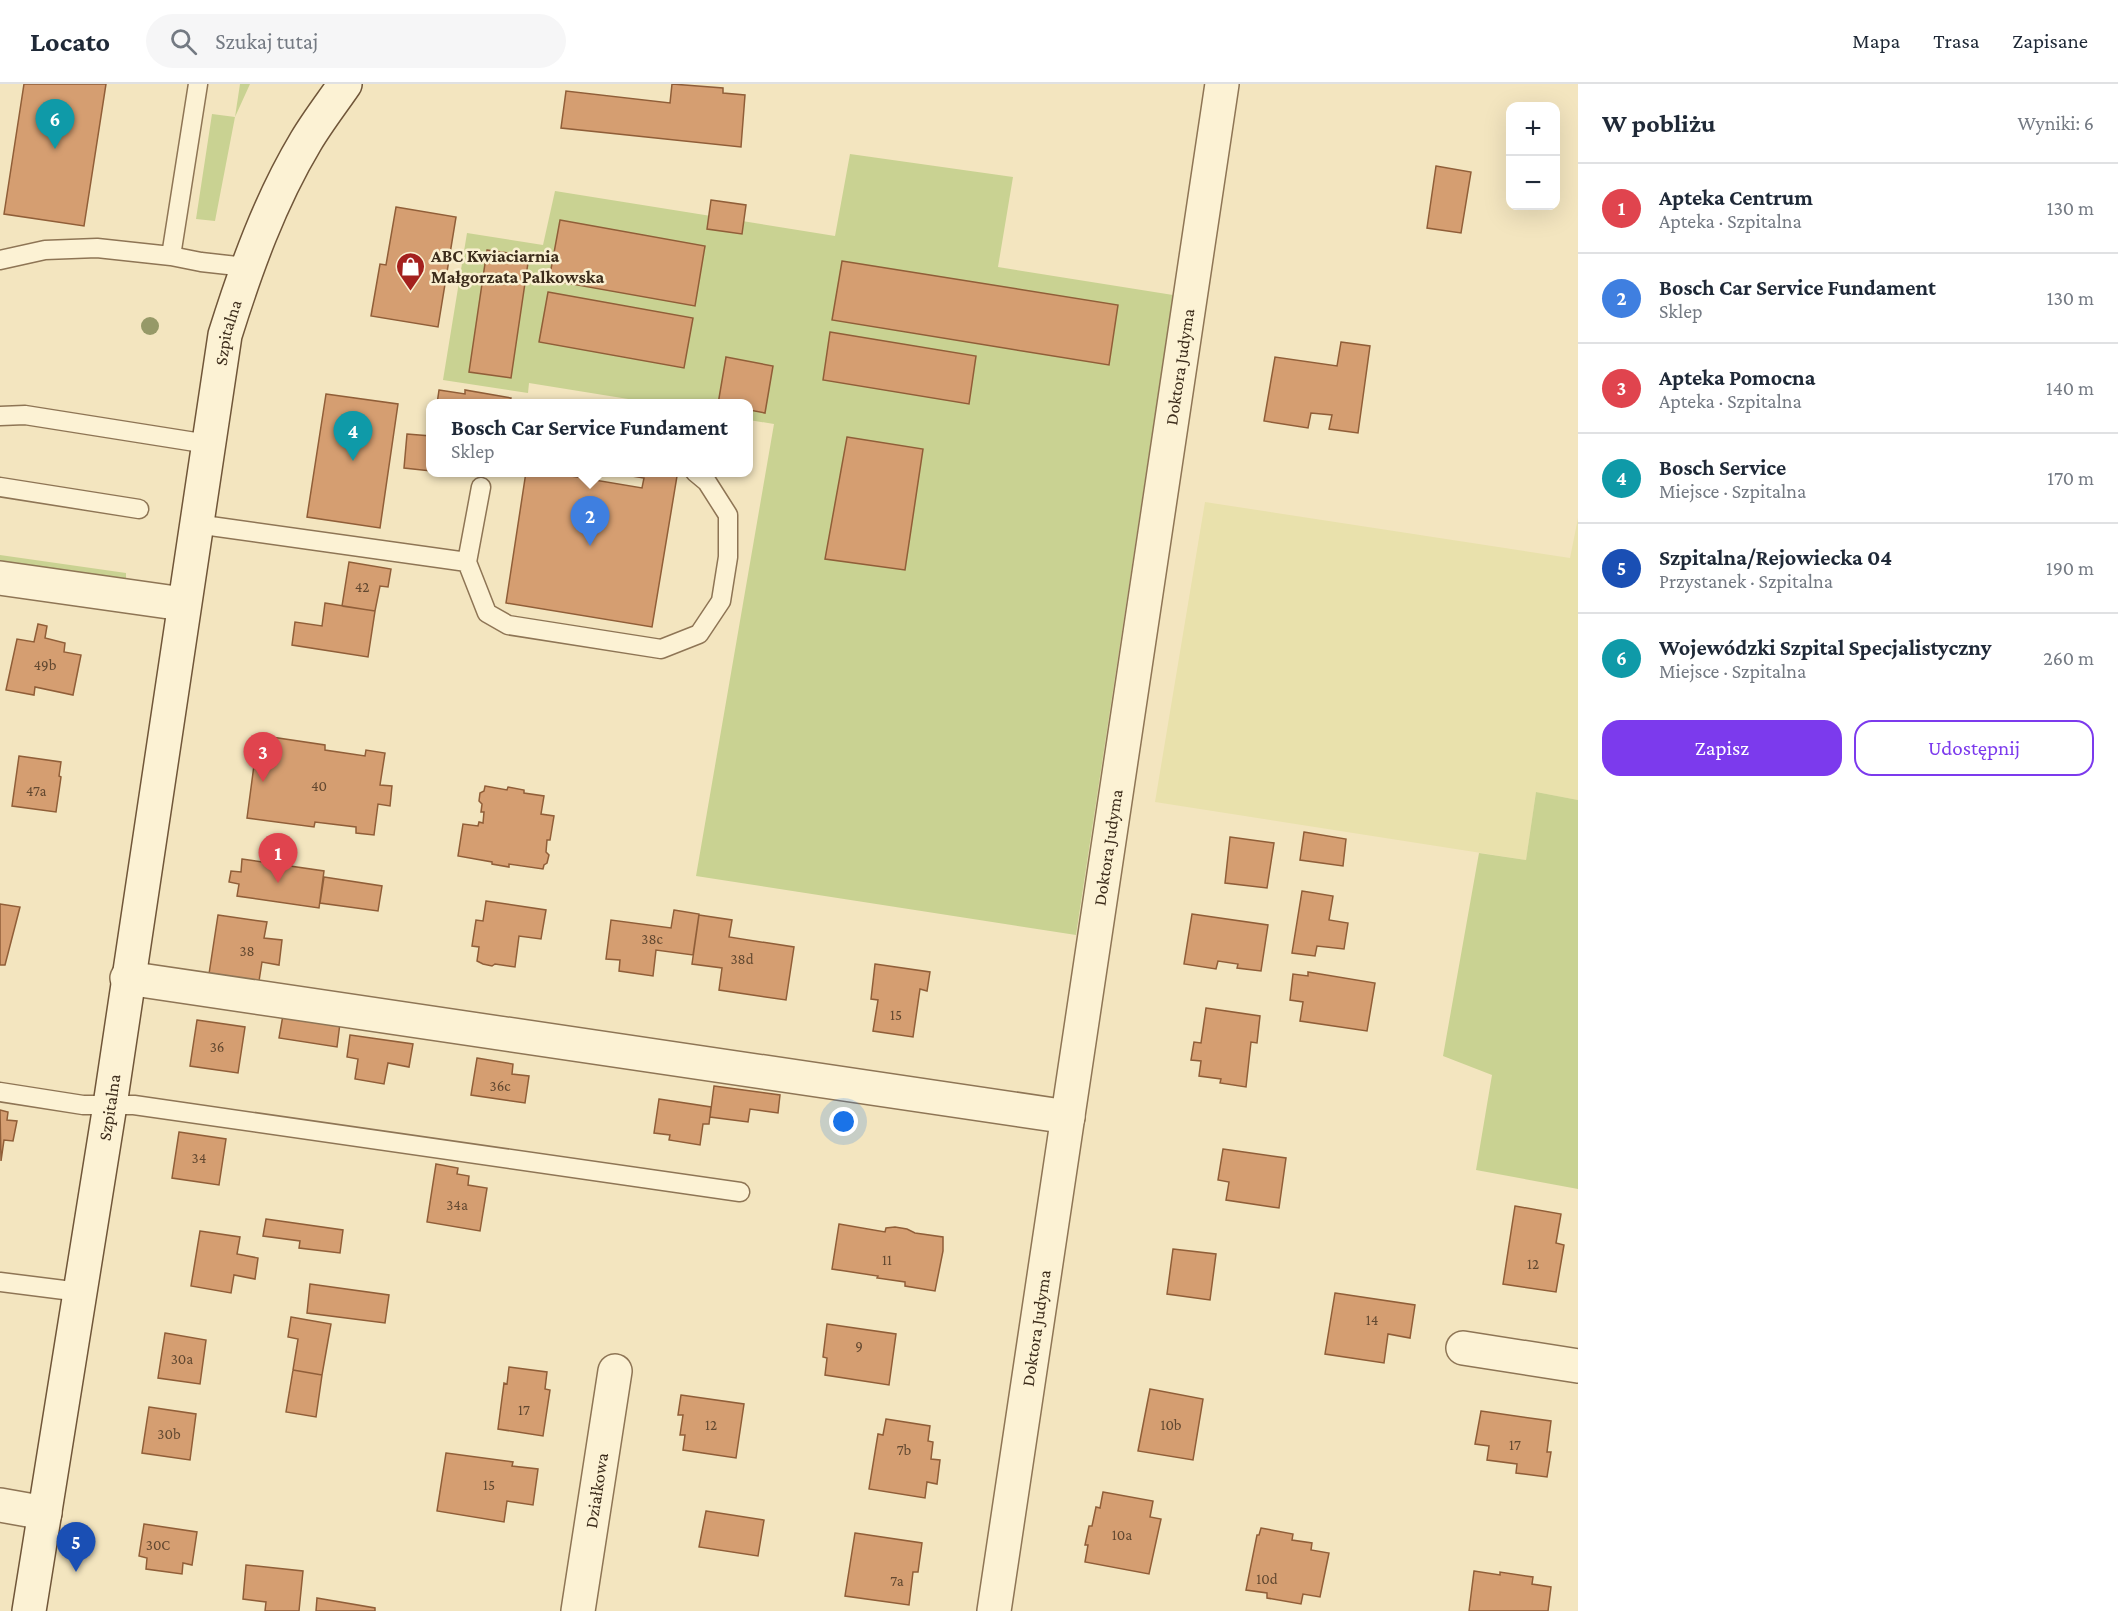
<!DOCTYPE html>
<html lang="pl">
<head>
<meta charset="utf-8">
<style>
	:root { --surface:#fff; --page:#f6f6f7; --text:#1f2937; --muted:#747a83; --line:#e0e1e3; --accent:#7c3aed }
	body { margin:0; font-family:"Crimson Pro",serif; background:var(--page); color:var(--text) }
	.controls { position:absolute; right:18px; top:18px; display:grid; overflow:hidden; border-radius:12px; box-shadow:0 6px 24px #0002 }
	.controls button { width:54px; height:54px; display:grid; place-items:center; padding:0; border:0; border-bottom:2px solid var(--line); background:var(--surface); color:var(--text); font:30px sans-serif }
	.you { position:absolute; left:844px; top:1038px; width:21px; height:21px; margin:-15px; border:4px solid #fff; border-radius:50%; background:#1a73e8; box-shadow:0 0 0 9px #1a73e833 }
	.badge { display:grid; place-items:center; width:39px; height:39px; border-radius:50%; background:var(--accent); color:#fff; font-size:20px; font-weight:700 }
	.pin { position:absolute; translate:-50% -50px; filter:drop-shadow(0 2px 3px #0008) }
	.pin::after { content:''; position:absolute; top:32px; width:21px; height:18px; background:inherit; clip-path:polygon(0 0,100% 0,50% 100%) }
	.popup { position:absolute; left:426px; top:315px; width:327px; height:78px; box-sizing:border-box; display:grid; place-content:center; border-radius:12px; background:var(--surface); filter:drop-shadow(0 2px 4px #0005); font-size:20px; white-space:nowrap; color:var(--muted) }
	.popup b { font-size:22px; color:var(--text) }
	.popup::after { content:''; position:absolute; left:50%; top:100%; margin-left:-12px; border:12px solid transparent; border-top-color:var(--surface) }
	.list { margin:0; padding:0; list-style:none }
	h2 { display:flex; justify-content:space-between; align-items:center; height:78px; margin:0; padding:0 24px; font-size:26px }
	h2 small { font-size:20px; font-weight:400; color:var(--muted) }
	.list li { display:grid; grid-template-columns:39px 1fr auto; gap:18px; align-items:center; box-sizing:border-box; height:90px; padding:0 24px; border-top:2px solid var(--line) }
	.list b { display:block; font-size:22px; white-space:nowrap }
	.list p { margin:0; font-size:20px; white-space:nowrap; color:var(--muted) }
	.list em { font-size:20px; font-style:normal; color:var(--muted) }
	.actions { display:flex; gap:12px; padding:18px 24px }
	.actions a { flex:1; padding:14px 0; border:2px solid var(--accent); border-radius:18px; text-align:center; font-size:21px; color:var(--accent) }
	.actions .main { background:var(--accent); color:#fff }
	.icon { flex:none; width:33px; height:33px; fill:none; stroke:currentColor; stroke-width:2; stroke-linecap:round; stroke-linejoin:round }
	.map { position:relative; flex:none; width:1578px; height:1527px; overflow:hidden }
	header { display:flex; align-items:center; gap:36px; box-sizing:border-box; height:84px; padding:0 30px; background:var(--surface); border-bottom:2px solid var(--line) }
	header strong { font-size:28px }
	nav { display:flex; gap:33px; margin-inline-start:auto; font-size:21px }
	.search { width:420px; height:54px; background:var(--page); display:flex; align-items:center; gap:15px; box-sizing:border-box; padding:0 21px; border-radius:33px; color:var(--muted); font-size:22px }
	main { display:flex }
	aside { flex:1; background:var(--surface) }
	.map>svg:first-child { display:block }
	.farmland { fill:#e9e1ac }
	.green { fill:#c9d292 }
	.building { fill:#d59e71; stroke:#905e38; stroke-width:1.5 }
	.lines { fill:none; stroke-linecap:round; stroke-linejoin:round }
	.lane-casing { stroke:#8e7555; stroke-width:21 }
	.street-casing { stroke:#8e7555; stroke-width:36 }
	.secondary-casing { stroke:#705639; stroke-width:36 }
	.lane { stroke:#fcf2d4; stroke-width:18 }
	.street { stroke:#fcf2d4; stroke-width:33 }
	.secondary { stroke:#fcf2d4; stroke-width:33 }
	.tree { fill:#969968 }
	.labels { text-anchor:middle; dominant-baseline:central; stroke-width:5; stroke-linejoin:round; paint-order:stroke }
	.number-label { font-size:15px; fill:#624830 }
	.poi-label { font-size:18px; font-weight:bold; fill:#3c2c1b; stroke:#f9efd0; text-anchor:start }
	.street-label { font-size:18px; fill:#3c2c1b; stroke:#f9efd0 }
</style>
</head>
<body>
<header>
<strong>Locato</strong>
<div class="search"><svg class="icon" aria-label="search" viewBox="0 0 24 24"><circle cx="10" cy="10" r="6"/><path d="M15 15l6 6"/></svg>Szukaj tutaj</div>
<nav><a>Mapa</a><a>Trasa</a><a>Zapisane</a></nav>
</header>
<main>
<div class="map">
<svg width="1578" height="1527" viewBox="0 0 1578 1527">
	<rect width="100%" height="100%" fill="#f3e5bf"/>
	<path class="farmland" d="M1205,418l365,56 8,-40v282l-42,-8 -10,68 -371,-58z"/>
	<path class="green" d="M240,0h10l-15,33 -20,104 -19,-2 16,-105 23,3z
		M850,70l163,23 -15,90 175,28 -97,640 -380,-59 78,-452 -25,-4v-16l-96,-1 -124,-20 -1,10 -85,-13 24,-147 76,12 12,-54 280,45z
		M0,471l126,18v6l-126,-18z
		M1536,708l42,8v389l-102,-19 16,-95 -49,-19 36,-203 47,7z"/>
	<path class="building" d="M24,0h82l-22,142 -80,-12z
		M672,0l51,4v5l22,2 -4,52 -180,-19 5,-37 104,12z
		M1436,82l35,6 -10,61 -34,-5z
		M711,116l35,5 -4,29 -35,-5z
		M396,123l60,10 -18,110 -67,-11 9,-52 6,1z
		M560,136l145,26 -10,60 -146,-26z
		M487,166l42,6 -18,122 -42,-6z
		M842,177l276,44 -9,60 -277,-45z
		M548,208l145,26 -9,50 -145,-26z
		M830,248l146,24 -7,48 -146,-24z
		M1341,258l29,4 -12,87 -29,-4 3,-14 -21,-2 -3,15 -44,-7 11,-64 62,9z
		M726,273l47,9 -8,47 -16,-3v-6h-31z
		M439,306l26,4v-4l46,8 -1,3 17,3h-90z
		M326,310l72,10 -18,124 -73,-11z
		M407,350l24,2v35l-27,-3z
		M847,353l76,12 -18,121 -80,-11z
		M526,388h21l95,16 2,-10 -37,-6h51l19,4 -25,151 -146,-24z
		M349,478l42,7 -3,18 -8,-1 -5,25 -33,-5z
		M325,519l50,8 -7,46 -76,-12 3,-23 27,4z
		M38,540l9,2 -2,12 20,5 -1,9 17,3 -8,40 -38,-8 -1,8 -28,-5 11,-51 17,3z
		M258,651l67,10v5l40,6 1,-6 19,3 -5,32 12,1 -2,20 -12,-2 -4,31 -18,-2v-6l-41,-5 -1,5 -67,-9z
		M19,672l42,6 -2,14 2,1 -5,35 -44,-6z
		M485,702l22,4 1,-3 16,3v3l20,3 -3,18 13,2 -4,24h-3l-1,12 3,3 -2,8 -3,2 -1,4 -34,-5v3l-17,-3v-2l-34,-6 5,-32 15,2 1,-4 4,1 1,-11h-3l1,-8 -3,-3 1,-8 4,-2z
		M1304,748l42,7 -3,27 -43,-6z
		M1230,753l44,6 -7,45 -42,-5z
		M242,775l82,12 -5,37 -82,-12 2,-12 -10,-2 2,-11 10,1z
		M324,793l58,9 -4,25 -58,-8z
		M1302,807l31,5 -4,24 19,3 -4,26 -27,-3 -2,10 -23,-3z
		M486,817l60,9 -5,29 -22,-3 -4,31 -20,-3 -3,2 -9,-2 -6,-3 2,-14 -7,-1 4,-26 7,1z
		M0,820l20,3 -15,58h-5z
		M674,826l25,4 -6,41 -37,-5 -3,26 -34,-5 1,-11 -14,-1 5,-39 60,8z
		M1192,830l76,11 -7,46 -24,-3 1,-4 -20,-3 -2,8 -32,-5z
		M218,831l49,7 -3,16 18,2 -3,25 -17,-3 -3,19 -50,-7z
		M699,831l33,5 -3,17 65,10 -8,53 -67,-10 3,-22 -30,-4z
		M875,880l55,8 -3,19 -7,-2 -7,48 -40,-6 5,-31 -7,-1z
		M1308,888l67,11 -8,48 -67,-10 3,-19 -13,-2 3,-26 15,2z
		M1206,924l54,8 -3,27 -6,-1 -5,45 -26,-4 1,-4 -22,-3 2,-15 -10,-1 3,-18 7,1z
		M283,931l57,8 -3,24 -58,-9z
		M197,936l48,7 -7,46 -48,-7z
		M350,951l63,9 -4,23 -21,-4 -4,21 -29,-5 3,-20 -11,-2z
		M477,974l36,6 -1,10 17,2 -4,27 -54,-8z
		M714,1002l66,9 -2,18 -28,-4 -2,13 -38,-5z
		M659,1015l52,8 -2,17h-6l-3,21 -31,-5 1,-5 -16,-2z
		M0,1026l8,2 -1,8 10,1 -4,20 -9,-1 -3,21z
		M179,1048l47,7 -7,46 -47,-7z
		M1223,1065l63,9 -7,50 -53,-8 3,-18 -11,-2z
		M436,1080l22,4 -1,6 12,2 -1,9 19,3 -7,43 -53,-9z
		M1515,1122l46,8 -5,29 8,2 -8,47 -53,-8z
		M266,1135l77,11 -3,23 -41,-5 1,-7 -37,-5z
		M839,1140l46,8 1,-4 9,-1 12,2 8,4 28,4v14l-8,40 -30,-5v-4l-28,-4 1,-2 -46,-7z
		M200,1147l40,6 -3,17 21,4 -3,21 -21,-4 -3,18 -40,-7z
		M1173,1165l43,5 -6,46 -43,-6z
		M310,1200l79,11 -4,28 -78,-10z
		M1335,1209l80,12 -5,33 -22,-4 -4,29 -59,-9z
		M291,1233l40,7 -9,51 -29,-5 5,-31 -10,-2z
		M827,1240l69,10 -7,51 -64,-10 2,-17 -4,-1z
		M165,1249l41,7 -6,44 -42,-6z
		M509,1283l38,5 -2,17 5,1 -7,46 -45,-7 6,-46 3,1z
		M293,1286l29,5 -6,42 -30,-5z
		M1150,1305l53,10 -10,61 -55,-9z
		M681,1311l63,9 -8,54 -53,-8 2,-15h-5l3,-20h-5z
		M149,1323l47,7 -6,46 -48,-7z
		M1481,1327l70,10 -4,31h4l-4,25 -31,-4 1,-9 -30,-4 2,-14 -14,-2z
		M886,1335l44,7 -2,15 5,1 -2,17 9,1 -3,24 -10,-2 -2,16 -56,-9 9,-55 5,1z
		M446,1369l67,9 -1,4 26,3 -5,36 -26,-4 -3,21 -67,-11z
		M1103,1408l50,9 -3,16 11,2 -12,55 -64,-12 3,-17h-3l4,-19h3l4,-19 4,1z
		M706,1427l58,9 -6,36 -59,-9z
		M144,1440l53,8 -5,33 -9,-2 -1,11 -36,-5 1,-11 -8,-2z
		M1261,1444l32,6 -1,6 20,3 -1,7 18,3 -9,44 -17,-3 -2,10 -34,-6v-5l-21,-3 11,-55h2z
		M855,1449l67,10 -4,29h-5l-4,33 -64,-9z
		M246,1481l57,6 -4,40h-34l1,-9 -23,-3z
		M1474,1487l26,4v-3l33,5 -1,7 19,3 -3,24h-79z
		M317,1514l58,10v3h-59z"/>
	<g class="lines">
		<defs>
			<path id="lane" d="M198,0l-27,172 30,6 45,5
				M0,176l45,-10 52,-2 74,8
				M0,332l25,-1 183,29
				M0,403l139,22
				M196,440l271,38 14,-75
				M467,478l20,51 21,12 153,24 38,-15 22,-33 7,-44v-42l-21,-33 -12,-10
				M0,1008l83,13h51l606,87
				M0,1198l80,10"/>
			<g id="street">
				<path d="M0,494l183,26"/>
				<path d="M127,894l941,139"/>
				<path d="M1463,1264l115,18"/>
				<path d="M0,1421l45,8"/>
				<path id="s1" d="M578,1527l37,-240"/>
				<path id="s2" d="M994,1527l228,-1527"/>
			</g>
			<g id="secondary">
				<path id="s3" d="M29,1527l81,-506 115,-770c21,-67 45,-134 81,-194 12,-20 26,-38 39,-57"/>
			</g>
		</defs>
		<use href="#lane" class="lane-casing"/>
		<use href="#street" class="street-casing"/>
		<use href="#secondary" class="secondary-casing"/>
		<use href="#lane" class="lane"/>
		<use href="#street" class="street"/>
		<use href="#secondary" class="secondary"/>
	</g>
	<circle class="tree" cx="150" cy="242" r="9"/>
	<defs>
		<symbol id="shop-pin" viewBox="-11 -11 22 30"><path d="M0 17L-7.5 6A9.5 9.5 0 1 1 7.5 6Z" fill="#a4211e" stroke="#f9efd0"/><path d="M-5-2.5h2.3a2.7 3.5 0 0 1 5.4 0H5L5.5 6h-11ZM-1.5-2.5h3a1.5 2.3 0 0 0-3 0Z" fill="#fff"/></symbol>
	</defs>
	<g fill-rule="evenodd">
		<use href="#shop-pin" x="394" y="166" width="33" height="45"/>
	</g>
	<g class="labels">
		<g class="number-label">
			<text x="362" y="503">42</text>
			<text x="45" y="581">49b</text>
			<text x="319" y="702">40</text>
			<text x="36" y="707">47a</text>
			<text x="652" y="855">38c</text>
			<text x="247" y="867">38</text>
			<text x="742" y="875">38d</text>
			<text x="896" y="931">15</text>
			<text x="217" y="963">36</text>
			<text x="500" y="1002">36c</text>
			<text x="199" y="1074">34</text>
			<text x="457" y="1121">34a</text>
			<text x="887" y="1176">11</text>
			<text x="1533" y="1180">12</text>
			<text x="1372" y="1236">14</text>
			<text x="859" y="1262">9</text>
			<text x="182" y="1275">30a</text>
			<text x="524" y="1326">17</text>
			<text x="711" y="1341">12</text>
			<text x="1171" y="1341">10b</text>
			<text x="169" y="1350">30b</text>
			<text x="1515" y="1361">17</text>
			<text x="904" y="1366">7b</text>
			<text x="489" y="1401">15</text>
			<text x="1122" y="1451">10a</text>
			<text x="158" y="1461">30C</text>
			<text x="1267" y="1495">10d</text>
			<text x="897" y="1497">7a</text>
		</g>
		<g class="poi-label">
			<text x="431" y="172">ABC Kwiaciarnia<tspan x="431" dy="21">Małgorzata Palkowska</tspan></text>
		</g>
		<g class="street-label">
			<text stroke="none"><textPath href="#s3" startOffset="1294">Szpitalna</textPath></text>
			<text stroke="none"><textPath href="#s2" startOffset="1258">Doktora Judyma</textPath></text>
			<text stroke="none"><textPath href="#s2" startOffset="772">Doktora Judyma</textPath></text>
			<text stroke="none"><textPath href="#s3" startOffset="510">Szpitalna</textPath></text>
			<text stroke="none"><textPath href="#s2" startOffset="286">Doktora Judyma</textPath></text>
			<text stroke="none"><textPath href="#s1" startOffset="122">Działkowa</textPath></text>
		</g>
	</g>
</svg>
<div class="controls">
<button>+</button>
<button>−</button>
</div>
<div class="you"></div>
<div class="pin badge" style="left:278px;top:799px;background:#e0444e">1</div>
<div class="pin badge" style="left:590px;top:462px;background:#3f7fe0">2</div>
<div class="popup"><b>Bosch Car Service Fundament</b>Sklep</div>
<div class="pin badge" style="left:263px;top:698px;background:#e0444e">3</div>
<div class="pin badge" style="left:353px;top:377px;background:#0f9aa8">4</div>
<div class="pin badge" style="left:76px;top:1488px;background:#1a4fb4">5</div>
<div class="pin badge" style="left:55px;top:65px;background:#0f9aa8">6</div>
</div>
<aside>
<h2>W pobliżu<small>Wyniki: 6</small></h2>
<ul class="list">
<li><span class="badge" style="background:#e0444e">1</span><div><b>Apteka Centrum</b><p>Apteka · Szpitalna</p></div><em>130 m</em></li>
<li><span class="badge" style="background:#3f7fe0">2</span><div><b>Bosch Car Service Fundament</b><p>Sklep</p></div><em>130 m</em></li>
<li><span class="badge" style="background:#e0444e">3</span><div><b>Apteka Pomocna</b><p>Apteka · Szpitalna</p></div><em>140 m</em></li>
<li><span class="badge" style="background:#0f9aa8">4</span><div><b>Bosch Service</b><p>Miejsce · Szpitalna</p></div><em>170 m</em></li>
<li><span class="badge" style="background:#1a4fb4">5</span><div><b>Szpitalna/Rejowiecka 04</b><p>Przystanek · Szpitalna</p></div><em>190 m</em></li>
<li><span class="badge" style="background:#0f9aa8">6</span><div><b>Wojewódzki Szpital Specjalistyczny</b><p>Miejsce · Szpitalna</p></div><em>260 m</em></li>
</ul>
<div class="actions"><a class="main">Zapisz</a><a>Udostępnij</a></div>
</aside>
</main>
</body>
</html>
